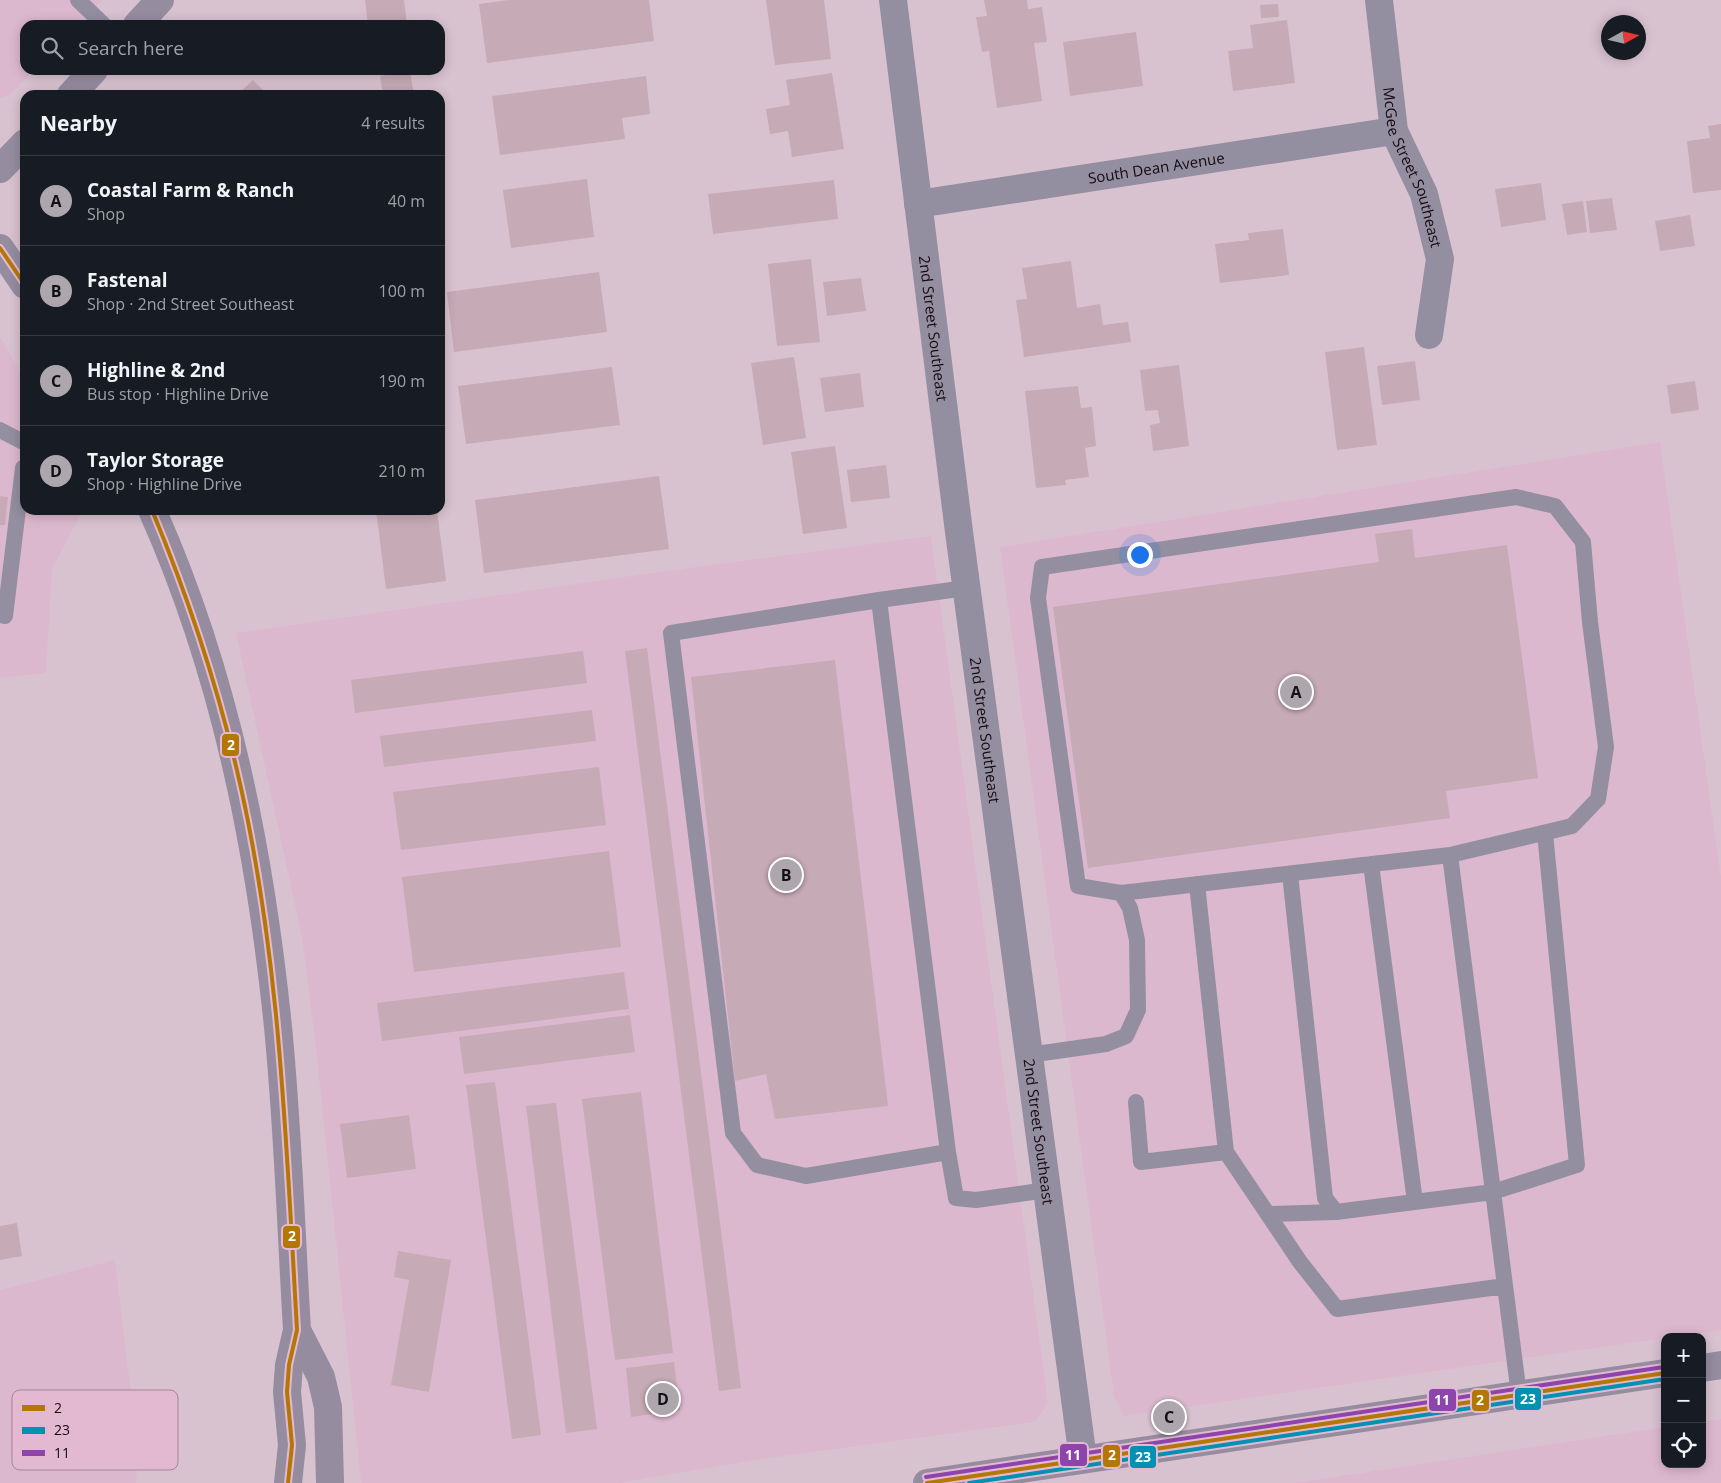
<!DOCTYPE html>
<html lang="en">
<head>
<meta charset="utf-8">
<style>
	:root { --surface:#171b24; --page:#242831; --text:#f1f3f6; --muted:#9ea1a6; --line:#363941; --accent:#ada7ad }
	body { margin:0; font-family:"Open Sans",sans-serif; background:var(--page); color:var(--text) }
	.controls { position:absolute; right:15px; bottom:15px; display:grid; overflow:hidden; border-radius:10px; box-shadow:0 2px 12px #0003 }
	.controls button { width:45px; height:45px; display:grid; place-items:center; padding:0; border:0; border-bottom:1px solid var(--line); background:var(--surface); color:var(--text); font:25px sans-serif }
	.compass { position:absolute; left:1601px; top:15px; width:45px; height:45px; border-radius:50%; background:var(--surface); box-shadow:0 2px 12px #0003; rotate:82deg }
	.you { position:absolute; left:1139px; top:554px; width:18px; height:18px; margin:-12px; border:4px solid #fff; border-radius:50%; background:#1a73e8; box-shadow:0 0 0 8px #1a73e833 }
	.badge { display:grid; place-items:center; width:32px; height:32px; border-radius:50%; background:var(--accent); color:#111; font-size:16px; font-weight:700 }
	.pin { position:absolute; translate:-50% -50%; border:2px solid #fff; box-shadow:0 1px 5px #0006 }
	.list { margin:0; padding:0; list-style:none }
	h2 { display:flex; justify-content:space-between; align-items:center; height:65px; margin:0; padding:0 20px; font-size:21px }
	h2 small { font-size:16px; font-weight:400; color:var(--muted) }
	.list li { display:grid; grid-template-columns:32px 1fr auto; gap:15px; align-items:center; box-sizing:border-box; height:90px; padding:0 20px; border-top:1px solid var(--line) }
	.list b { display:block; font-size:19px; white-space:nowrap }
	.list p { margin:0; font-size:16px; white-space:nowrap; color:var(--muted) }
	.list em { font-size:16px; font-style:normal; color:var(--muted) }
	.icon { flex:none; width:28px; height:28px; fill:none; stroke:currentColor; stroke-width:2; stroke-linecap:round; stroke-linejoin:round }
	.map { position:relative; flex:none; width:1721px; height:1483px; overflow:hidden }
	.search { position:absolute; background:var(--surface); box-shadow:0 2px 12px #0003; left:20px; top:20px; width:425px; height:55px; display:flex; align-items:center; gap:12px; box-sizing:border-box; padding:0 18px; border-radius:15px; color:var(--muted); font-size:19px }
	.panel { position:absolute; background:var(--surface); box-shadow:0 2px 12px #0003; left:20px; top:90px; width:425px; height:425px; border-radius:15px }
	.map>svg:first-child { display:block }
	.built { fill:#dcb8ce }
	.building { fill:#c6aab5 }
	.lines { fill:none; stroke-linecap:round; stroke-linejoin:round }
	.lane { stroke:#948fa0; stroke-width:16 }
	.street { stroke:#948fa0; stroke-width:28 }
	.secondary { stroke:#968ca0; stroke-width:28 }
	.bus-1-casing { stroke:#e2b9d1; stroke-width:8 }
	.bus-2-casing { stroke:#e2b9d1; stroke-width:8 }
	.bus-3-casing { stroke:#e2b9d1; stroke-width:8 }
	.bus-1 { stroke:#b47705; stroke-width:4 }
	.bus-2 { stroke:#0391b2; stroke-width:4 }
	.bus-3 { stroke:#8e44ad; stroke-width:4 }
	.labels { text-anchor:middle; dominant-baseline:central; stroke-width:4; stroke-linejoin:round; paint-order:stroke }
	.street-label { font-size:15px; fill:#160911; stroke:#e2b9d1 }
	.key { fill:#e2b9d1; stroke:#a58497; stroke-width:1 }
	.key-label { font-size:14px; fill:#160911 }
	.line-badge { stroke:#e2b9d1; stroke-width:2 }
	.badge-label { font-size:14px; text-anchor:middle; font-weight:bold; fill:#fff }
</style>
</head>
<body>
<div class="map">
<svg width="1721" height="1483" viewBox="0 0 1721 1483">
	<rect width="100%" height="100%" fill="#d9c2d0"/>
	<path class="built" d="M0,0h102l-24,25h-53v45h9l-24,25 -10,3z
		M0,336l25,45v129h58l-31,59 -6,104 -46,5z
		M1660,442l61,436v452l-44,7h-12v1l-541,78 -10,-20 -114,-849z
		M931,536l117,867 -13,19 -273,37 -143,24h-258l-44,-425 -15,-120 -66,-305 408,-59z
		M115,1260l23,193 -2,30h-136v-193z
		M1721,1419v64h-426l370,-56v37h37v-42z"/>
	<path class="building" d="M365,0h39l3,25h-39z
		M509,0h140l5,41 -167,22 -8,-59z
		M766,0h58l7,59 -56,6z
		M984,0h43l1,9 14,-2 5,35 -13,1 8,58 -45,7 -8,-57 -7,1 -6,-35 11,-1z
		M1278,4l1,13 -18,1 -1,-13z
		M1287,20l8,63 -62,8 -5,-40 25,-3 -3,-23z
		M1136,32l7,54 -73,10 -7,-54z
		M410,71l4,24h-31l-3,-19z
		M832,73l12,76 -52,8 -4,-26 -18,3 -4,-25 24,-4 -4,-25z
		M646,76l4,38 -28,4 3,21 -125,16 -8,-59z
		M253,80l15,15h-31z
		M1721,124v66l-28,3 -6,-52 23,-3 -2,-12z
		M587,179l7,58 -83,11 -8,-58z
		M834,180l4,39 -125,15 -5,-40z
		M1541,183l5,37 -45,7 -6,-38z
		M1612,198l5,32 -27,3 -4,-32z
		M1583,201l4,31 -20,3 -5,-31z
		M1690,215l5,31 -35,5 -5,-30z
		M1283,229l6,46 -69,8 -5,-39 34,-4 -1,-7z
		M811,259l9,83 -43,4 -9,-82z
		M1071,261l6,47 23,-4 3,21 25,-3 3,20 -107,15 -8,-57 11,-1 -5,-31z
		M599,272l8,60 -153,20 -7,-60z
		M861,278l5,33 -39,5 -4,-34z
		M1364,347l13,98 -40,5 -12,-98z
		M794,357l12,81 -43,7 -12,-82z
		M1415,361l5,39 -38,5 -5,-39z
		M1179,365l10,81 -36,5 -3,-26 10,-2 -2,-13 -13,1 -5,-41z
		M612,367l8,58 -154,19 -8,-58z
		M860,373l4,34 -39,5 -5,-34z
		M1695,381l4,29 -28,4 -4,-29z
		M1078,386l3,22 11,-1 4,39 -11,2 4,29 -24,3 1,5 -30,3 -11,-97z
		M835,446l12,82 -44,6 -12,-82z
		M886,465l4,33 -39,4 -4,-32z
		M659,476l10,73 -185,24 -9,-73z
		M0,496l8,1 -3,28h-5z
		M376,510h61l9,71 -60,8z
		M1412,529l3,29 92,-13 31,233 -92,13 4,27 -362,50 -35,-261 326,-45 -4,-28z
		M647,648l94,740 -22,3 -94,-740z
		M583,651l4,32 -232,30 -4,-33z
		M835,660l53,446 -113,13 -9,-45 -31,7 -44,-404z
		M592,710l4,31 -212,26 -4,-31z
		M599,767l7,58 -205,25 -8,-58z
		M609,851l12,96 -207,25 -12,-95z
		M624,972l5,37 -247,32 -5,-38z
		M630,1015l5,37 -171,22 -5,-37z
		M495,1082l46,353 -29,4 -46,-354z
		M641,1092l32,261 -58,7 -33,-261z
		M556,1103l41,326 -31,4 -40,-327z
		M409,1115l7,54 -69,9 -7,-54z
		M17,1223l5,33 -22,4v-34z
		M398,1251l53,9 -22,132 -38,-7 18,-105 -15,-3z
		M674,1362l6,48 -49,7 -5,-49z"/>
	<g class="lines">
		<path class="lane" d="M78,0l26,25
			M0,430l25,13
			M879,600l87,-12
			M0,615l5,1 18,-148 2,-1
			M1371,864l44,338
			M1290,874l35,324 11,14 157,-20 84,-27 -32,-332
			M1197,884l29,268 74,110 37,47 168,-23
			M1121,893l329,-38
			M1029,1055l77,-11 20,-8 12,-26 -1,-70 -7,-32 -9,-15 -43,-7 -40,-288 4,-31 474,-70 39,9 28,36 7,80 16,125 -8,52 -26,27 -122,29 69,540
			M1136,1102l5,60 85,-10
			M948,1152l-142,24 -49,-11 -24,-32 -62,-500 208,-33 69,552 8,46 20,2 71,-10
			M1268,1214l68,-2"/>
		<g class="street">
			<path id="s1" d="M893,0l66,532 124,927"/>
			<path id="s2" d="M1379,0l15,131 30,63 16,65 -11,76"/>
			<path id="s3" d="M918,204l476,-73"/>
		</g>
		<path class="secondary" d="M137,25l23,-25
			M71,95l23,-25
			M0,169l25,-26
			M0,248l25,37
			M152,510c73,163 108,340 126,517 10,101 13,202 19,303l-8,35 -2,27 5,53 -4,38
			M297,1330l24,47 7,30 2,76
			M1702,1368l19,-3
			M927,1483l738,-110"/>
		<defs>
			<path id="bus-1" d="M0,248l25,37
				M152,510c34,82 62,165 83,252 45,186 51,378 62,568l-8,35 -2,27 5,53 -4,38
				M927,1483l738,-110"/>
			<path id="bus-2" d="M969,1483l696,-104"/>
			<path id="bus-3" d="M926,1477l738,-110"/>
		</defs>
		<use href="#bus-1" class="bus-1-casing"/>
		<use href="#bus-2" class="bus-2-casing"/>
		<use href="#bus-3" class="bus-3-casing"/>
		<use href="#bus-1" class="bus-1"/>
		<use href="#bus-2" class="bus-2"/>
		<use href="#bus-3" class="bus-3"/>
	</g>
	<g class="labels">
		<g class="street-label">
			<text stroke="none"><textPath href="#s3" startOffset="241">South Dean Avenue</textPath></text>
			<text stroke="none"><textPath href="#s2" startOffset="172">McGee Street Southeast</textPath></text>
			<text stroke="none"><textPath href="#s1" startOffset="331">2nd Street Southeast</textPath></text>
			<text stroke="none"><textPath href="#s1" startOffset="736">2nd Street Southeast</textPath></text>
			<text stroke="none"><textPath href="#s1" startOffset="1141">2nd Street Southeast</textPath></text>
		</g>
	</g>
	<rect x="12" y="1390" width="166" height="80" rx="8" class="key"/>
	<rect x="22" y="1405" width="23" height="6" fill="#b47705"/>
	<rect x="22" y="1427" width="23" height="7" fill="#0391b2"/>
	<rect x="22" y="1450" width="23" height="6" fill="#8e44ad"/>
	<g class="key-label">
		<text x="54" y="1413">2</text>
		<text x="54" y="1435">23</text>
		<text x="54" y="1458">11</text>
	</g>
	<g class="line-badge">
		<rect x="221" y="733" width="19" height="24" rx="5" fill="#b47705"/>
		<rect x="282" y="1225" width="19" height="24" rx="5" fill="#b47705"/>
		<rect x="1514" y="1387" width="28" height="24" rx="5" fill="#0391b2"/>
		<rect x="1428" y="1388" width="29" height="24" rx="5" fill="#8e44ad"/>
		<rect x="1471" y="1389" width="19" height="23" rx="5" fill="#b47705"/>
		<rect x="1059" y="1443" width="29" height="24" rx="5" fill="#8e44ad"/>
		<rect x="1102" y="1444" width="19" height="24" rx="5" fill="#b47705"/>
		<rect x="1129" y="1445" width="28" height="24" rx="5" fill="#0391b2"/>
	</g>
	<g class="badge-label">
		<text x="231" y="750">2</text>
		<text x="292" y="1241">2</text>
		<text x="1528" y="1404">23</text>
		<text x="1442" y="1405">11</text>
		<text x="1480" y="1405">2</text>
		<text x="1073" y="1460">11</text>
		<text x="1112" y="1460">2</text>
		<text x="1143" y="1462">23</text>
	</g>
</svg>
<div class="controls">
<button>+</button>
<button>−</button>
<button><svg class="icon" aria-label="locate" viewBox="0 0 24 24"><circle cx="12" cy="12" r="6"/><path d="M12 2v4M12 18v4M2 12h4M18 12h4"/></svg></button>
</div>
<svg class="compass" viewBox="-18 -18 36 36"><path d="M0-13l5 13h-10z" fill="#e53935"/><path d="M0 13l5-13h-10z" fill="#9ea1a6"/></svg>
<div class="you"></div>
<div class="pin badge" style="left:1296px;top:692px">A</div>
<div class="pin badge" style="left:786px;top:875px">B</div>
<div class="pin badge" style="left:1169px;top:1417px">C</div>
<div class="pin badge" style="left:663px;top:1399px">D</div>
<div class="search"><svg class="icon" aria-label="search" viewBox="0 0 24 24"><circle cx="10" cy="10" r="6"/><path d="M15 15l6 6"/></svg>Search here</div>
<section class="panel">
<h2>Nearby<small>4 results</small></h2>
<ul class="list">
<li><span class="badge">A</span><div><b>Coastal Farm &amp; Ranch</b><p>Shop</p></div><em>40 m</em></li>
<li><span class="badge">B</span><div><b>Fastenal</b><p>Shop · 2nd Street Southeast</p></div><em>100 m</em></li>
<li><span class="badge">C</span><div><b>Highline &amp; 2nd</b><p>Bus stop · Highline Drive</p></div><em>190 m</em></li>
<li><span class="badge">D</span><div><b>Taylor Storage</b><p>Shop · Highline Drive</p></div><em>210 m</em></li>
</ul>
</section>
</div>
</body>
</html>
